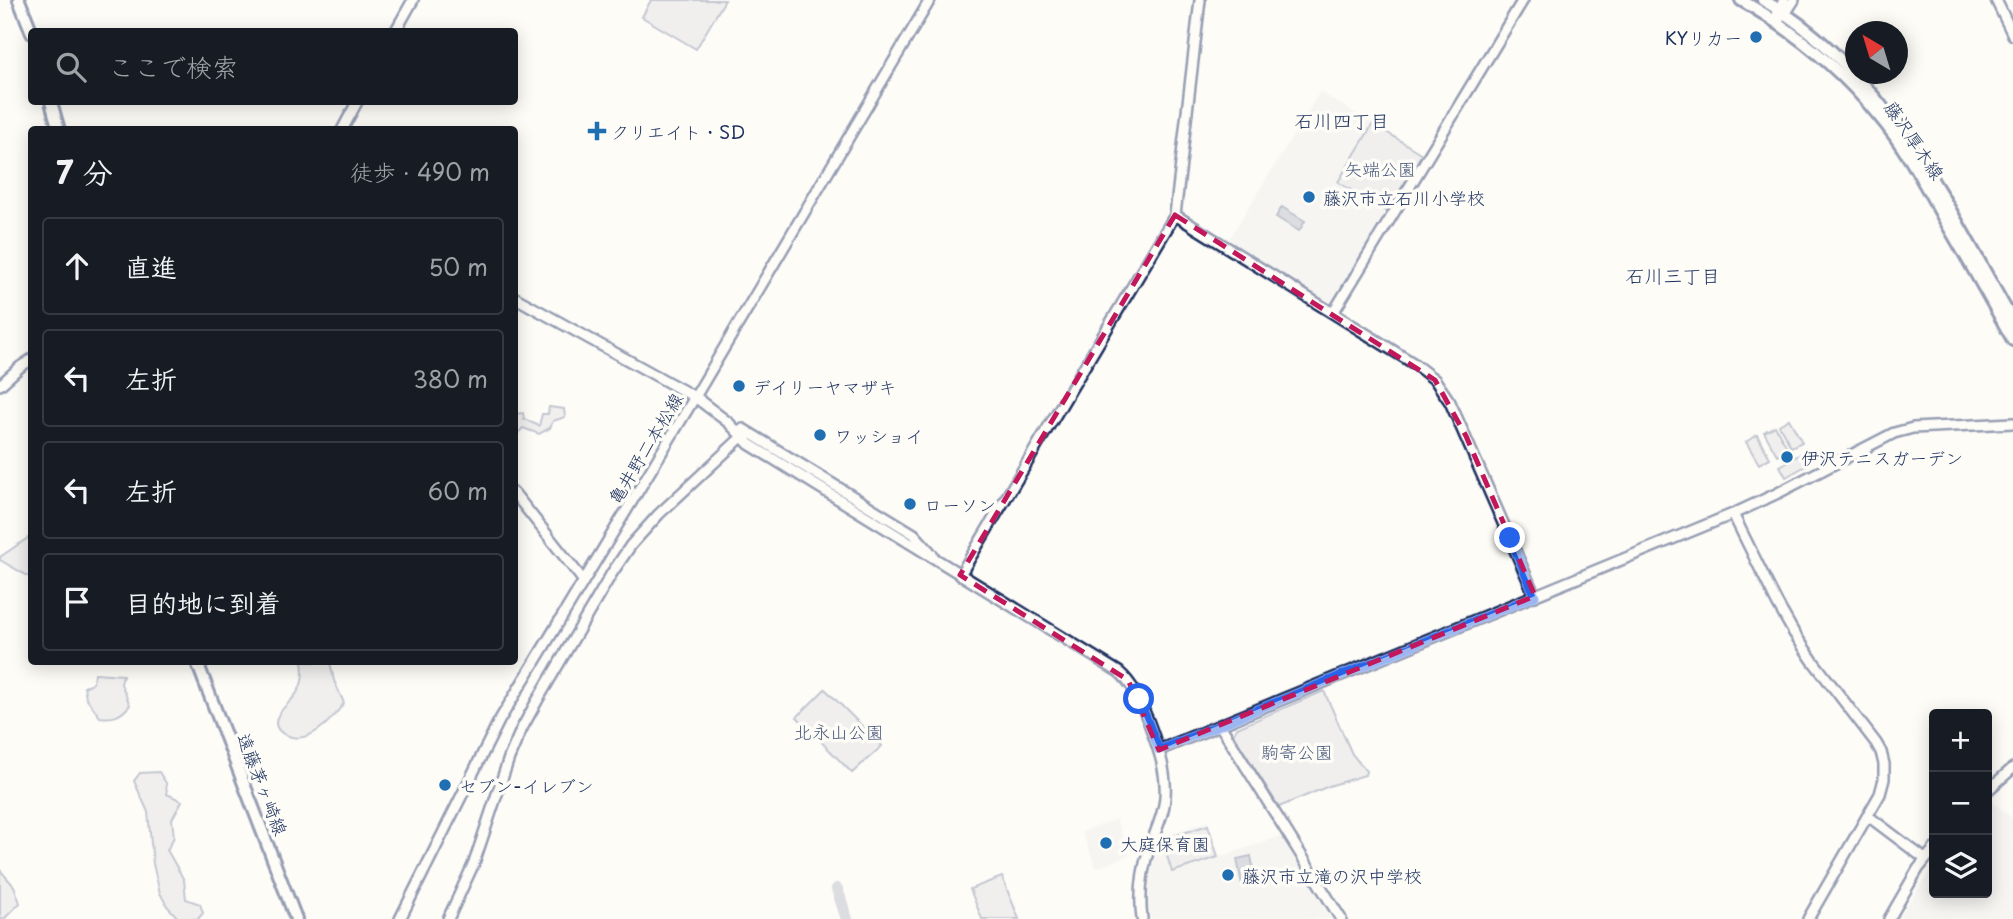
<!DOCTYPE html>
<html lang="ja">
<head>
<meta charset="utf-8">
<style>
	:root { --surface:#171b24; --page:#242831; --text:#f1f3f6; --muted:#9ea1a6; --line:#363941 }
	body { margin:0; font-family:"Playpen Sans","Klee One",sans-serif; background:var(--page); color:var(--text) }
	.controls { position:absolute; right:21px; bottom:21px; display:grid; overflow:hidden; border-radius:7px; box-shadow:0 4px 18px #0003 }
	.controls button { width:63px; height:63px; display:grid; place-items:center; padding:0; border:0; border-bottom:2px solid var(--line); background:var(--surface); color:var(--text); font:35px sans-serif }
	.compass { position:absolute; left:1845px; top:21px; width:63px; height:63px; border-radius:50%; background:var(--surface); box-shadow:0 4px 18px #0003; rotate:322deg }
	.stop { position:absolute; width:21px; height:21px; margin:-16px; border:5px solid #2563eb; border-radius:50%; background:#fff }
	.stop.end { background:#2563eb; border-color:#fff; box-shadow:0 2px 7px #0008 }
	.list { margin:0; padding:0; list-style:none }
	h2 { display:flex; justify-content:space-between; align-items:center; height:91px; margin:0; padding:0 28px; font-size:30px }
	h2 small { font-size:23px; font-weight:400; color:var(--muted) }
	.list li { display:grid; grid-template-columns:46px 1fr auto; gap:21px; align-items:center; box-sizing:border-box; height:98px; margin:0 14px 14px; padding:0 14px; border:2px solid var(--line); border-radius:7px }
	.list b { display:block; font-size:26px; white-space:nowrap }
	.list em { font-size:23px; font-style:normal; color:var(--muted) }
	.icon { flex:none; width:38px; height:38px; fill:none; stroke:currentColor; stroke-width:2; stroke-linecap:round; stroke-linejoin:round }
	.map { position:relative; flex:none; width:2013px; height:919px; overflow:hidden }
	.search { position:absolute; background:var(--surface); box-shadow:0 4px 18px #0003; left:28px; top:28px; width:490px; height:77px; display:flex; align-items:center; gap:18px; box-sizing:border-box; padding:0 24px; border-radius:7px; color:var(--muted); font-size:26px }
	.panel { position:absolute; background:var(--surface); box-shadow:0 4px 18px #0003; left:28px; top:126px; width:490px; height:539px; border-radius:7px }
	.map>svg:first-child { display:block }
	.built { fill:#edeeec }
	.green { fill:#e0e1e3; stroke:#7e88a0; stroke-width:2 }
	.water { fill:#b3b8c5; stroke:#76819c; stroke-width:2 }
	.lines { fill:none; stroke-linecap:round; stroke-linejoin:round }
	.river { stroke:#b3b8c5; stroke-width:12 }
	.minor-casing { stroke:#1b2f5e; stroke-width:14 }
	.major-casing { stroke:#1b2f5e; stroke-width:16 }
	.minor { stroke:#fdfcf7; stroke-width:9 }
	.major { stroke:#fdfcf7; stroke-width:10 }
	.route { stroke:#2563eb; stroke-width:9 }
	.marked { fill:none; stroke:#c2185b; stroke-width:5; stroke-dasharray:14 9; stroke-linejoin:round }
	.poi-dot { fill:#1f6fb2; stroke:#fdfcf7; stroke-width:2.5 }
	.labels { text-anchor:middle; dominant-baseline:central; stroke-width:7; stroke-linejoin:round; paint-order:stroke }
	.poi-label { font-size:18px; fill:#1b2f5e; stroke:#fdfcf7; text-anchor:start }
	.street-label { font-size:18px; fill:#1b2f5e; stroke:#fdfcf7 }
	.park-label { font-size:18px; fill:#4c5c7f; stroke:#fdfcf7 }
	.neighbourhood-label { font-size:19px; fill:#1b2f5e; stroke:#fdfcf7 }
</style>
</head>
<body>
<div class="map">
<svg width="2013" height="919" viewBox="0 0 2013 919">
	<rect width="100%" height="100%" fill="#fdfcf7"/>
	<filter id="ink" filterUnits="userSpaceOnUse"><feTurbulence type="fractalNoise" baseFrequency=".0143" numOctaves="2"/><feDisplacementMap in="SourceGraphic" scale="14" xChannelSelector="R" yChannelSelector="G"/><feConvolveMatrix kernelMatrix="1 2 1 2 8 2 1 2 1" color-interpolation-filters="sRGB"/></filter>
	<g filter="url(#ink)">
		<path class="built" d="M1320,92l53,32 -35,58 49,30 -58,93 -102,-63z
			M1991,801l22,18v100h-109l-4,-3 34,-51v28h53v-88z
			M1116,819l14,36 -34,13 -14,-36z
			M1208,821l12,36 61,-21 53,83h-186v-36l2,-15 9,-30z"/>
		<path class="green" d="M651,0h74l-29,49 -54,-32z
			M1373,124l49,30 -35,58 -49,-30z
			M549,407l15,2 1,8 -12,4 -3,7 -11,6 -16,-6 -8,8v-22l8,-1 1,6 15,7 3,-12h6z
			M1789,419l13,23 -11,5 -12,-22z
			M1775,426l13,23 -11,6 -13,-23z
			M1757,435l13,23 -11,6 -13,-22z
			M1802,453l7,11 -23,13 -6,-11z
			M31,536v42l-31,-18v-3z
			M302,662h28l4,19 10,22c-12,17 -35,43 -58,32 -5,-2 -9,-5 -10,-11 -1,-20 33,-23 26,-62z
			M95,673l28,2 -2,9 9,21c-9,11 -16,14 -30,12l-14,-19 -2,-11 9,-4z
			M825,689l57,57 -30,27 -55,-56z
			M1324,691l28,63 14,17 -1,4 -36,11 -50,21 -46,-73 4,-6z
			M159,772l7,11 1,11 15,7 -10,18 2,18 -7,13 17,30 2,19 14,5 3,9 -5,6h-19l-12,-13 -7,-13 -7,-29 -5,-52 -14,-31 6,-8z
			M1208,825l10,32 -46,15 -10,-32z
			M0,870l14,16 6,17 -16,16h-4z
			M1002,877l17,42h-37l-12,-30z"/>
		<path class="water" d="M1282,207l23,14 -6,10 -23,-14z
			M1251,856l5,26 -14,3 -5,-26z"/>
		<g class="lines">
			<path class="river" d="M837,889l10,30"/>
			<defs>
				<path id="minor" d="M1996,0l17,35
					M1777,15l7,-15
					M1780,17l5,-3 9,-14
					M395,32l18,-32
					M342,130l15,-28
					M1175,215l238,148 22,17 15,22 85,194
					M514,297l186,103
					M1333,313l190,-313
					M0,385l20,-18 12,-8
					M695,397l34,26 20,21 370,228c16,14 22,32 30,51 9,25 18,47 16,74 -1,18 -10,35 -16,52 -8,24 -10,45 -7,70
					M743,429l171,105 18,20
					M514,493l69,87
					M1733,514l44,89 17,30 19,28 63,82 5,9 3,12v15l-4,15 -72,125
					M960,575l215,-360 25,-215
					M1220,725l121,194
					M1159,750l574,-236 45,-21 116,-60 19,-5 100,-5
					M1987,791l26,-23
					M1868,816l57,43
					M400,919l99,-198 196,-324 235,-397
					M448,919l26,-56 35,-105 12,-28 16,-29 75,-128 19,-28 28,-31 88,-82
					M1889,919l29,-50 16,-20"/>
				<path id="major" d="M19,0l13,33
					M1741,0c52,30 100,69 138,116 25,29 44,65 63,99 24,41 48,83 71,125
					M1763,0c122,70 183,205 250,322
					M51,102l8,28
					M197,662l99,257"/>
			</defs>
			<use href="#minor" class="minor-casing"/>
			<use href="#major" class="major-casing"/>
			<use href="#minor" class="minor"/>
			<use href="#major" class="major"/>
		</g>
	</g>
	<g class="lines" filter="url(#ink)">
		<path class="route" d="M1139,699l20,51 376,-154 -25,-58"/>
	</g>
	<path d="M0 0H2013V919H0ZM1175,215l260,165 31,56 69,160 -376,154 -31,-70 -168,-105z" fill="#fdfcf7" fill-opacity=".55" fill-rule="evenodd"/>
	<path class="marked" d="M1175,215l260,165 31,56 69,160 -376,154 -31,-70 -168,-105z"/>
	<g class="poi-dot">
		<circle cx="1756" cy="37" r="7"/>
		<path d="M593.5 120.5h7v7h7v7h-7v7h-7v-7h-7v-7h7z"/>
		<circle cx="1309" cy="197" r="7"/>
		<circle cx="739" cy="386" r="7"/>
		<circle cx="820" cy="435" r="7"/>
		<circle cx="1787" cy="457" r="7"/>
		<circle cx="910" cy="504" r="7"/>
		<circle cx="445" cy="785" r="7"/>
		<circle cx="1106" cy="843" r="7"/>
		<circle cx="1228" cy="875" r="7"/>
	</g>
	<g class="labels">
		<g class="poi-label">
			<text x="1742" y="37" text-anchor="end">KYリカー</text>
			<text x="611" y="131">クリエイト・SD</text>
			<text x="1323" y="197">藤沢市立石川小学校</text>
			<text x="753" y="386">デイリーヤマザキ</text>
			<text x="834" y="435">ワッショイ</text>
			<text x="1801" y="457">伊沢テニスガーデン</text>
			<text x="924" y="504">ローソン</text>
			<text x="459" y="785">セブン-イレブン</text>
			<text x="1120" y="843">大庭保育園</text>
			<text x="1242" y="875">藤沢市立滝の沢中学校</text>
		</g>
		<g class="street-label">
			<text transform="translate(1915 140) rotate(56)">藤沢厚木線</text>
			<text transform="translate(645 448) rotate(-59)">亀井野二本松線</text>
			<text transform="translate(263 784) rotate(69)">遠藤茅ヶ崎線</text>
		</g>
		<g class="park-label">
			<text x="1380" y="168">矢端公園</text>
			<text x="839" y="731">北永山公園</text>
			<text x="1297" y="751">駒寄公園</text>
		</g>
		<g class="neighbourhood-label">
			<text x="1342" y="120">石川四丁目</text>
			<text x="1673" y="275">石川三丁目</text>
		</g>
	</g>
</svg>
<div class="controls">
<button>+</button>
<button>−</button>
<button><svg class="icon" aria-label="layers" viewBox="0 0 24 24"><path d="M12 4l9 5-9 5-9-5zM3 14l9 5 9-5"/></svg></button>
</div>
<svg class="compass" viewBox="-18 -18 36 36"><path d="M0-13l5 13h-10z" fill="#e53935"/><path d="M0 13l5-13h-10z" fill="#9ea1a6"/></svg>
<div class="stop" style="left:1139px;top:699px"></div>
<div class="stop end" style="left:1510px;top:538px"></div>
<div class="search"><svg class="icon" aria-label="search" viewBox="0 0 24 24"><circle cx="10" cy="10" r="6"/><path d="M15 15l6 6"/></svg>ここで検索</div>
<section class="panel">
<h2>7 分<small>徒歩 · 490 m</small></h2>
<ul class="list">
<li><svg class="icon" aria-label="ahead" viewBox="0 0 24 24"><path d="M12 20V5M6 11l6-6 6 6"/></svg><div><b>直進</b></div><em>50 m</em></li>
<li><svg class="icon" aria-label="left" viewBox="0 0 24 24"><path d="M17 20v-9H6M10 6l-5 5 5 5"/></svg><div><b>左折</b></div><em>380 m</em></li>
<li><svg class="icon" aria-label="left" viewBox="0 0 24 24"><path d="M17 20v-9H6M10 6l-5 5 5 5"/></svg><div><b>左折</b></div><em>60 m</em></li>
<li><svg class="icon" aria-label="arrive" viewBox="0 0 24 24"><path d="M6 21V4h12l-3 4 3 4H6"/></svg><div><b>目的地に到着</b></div></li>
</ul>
</section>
</div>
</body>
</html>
